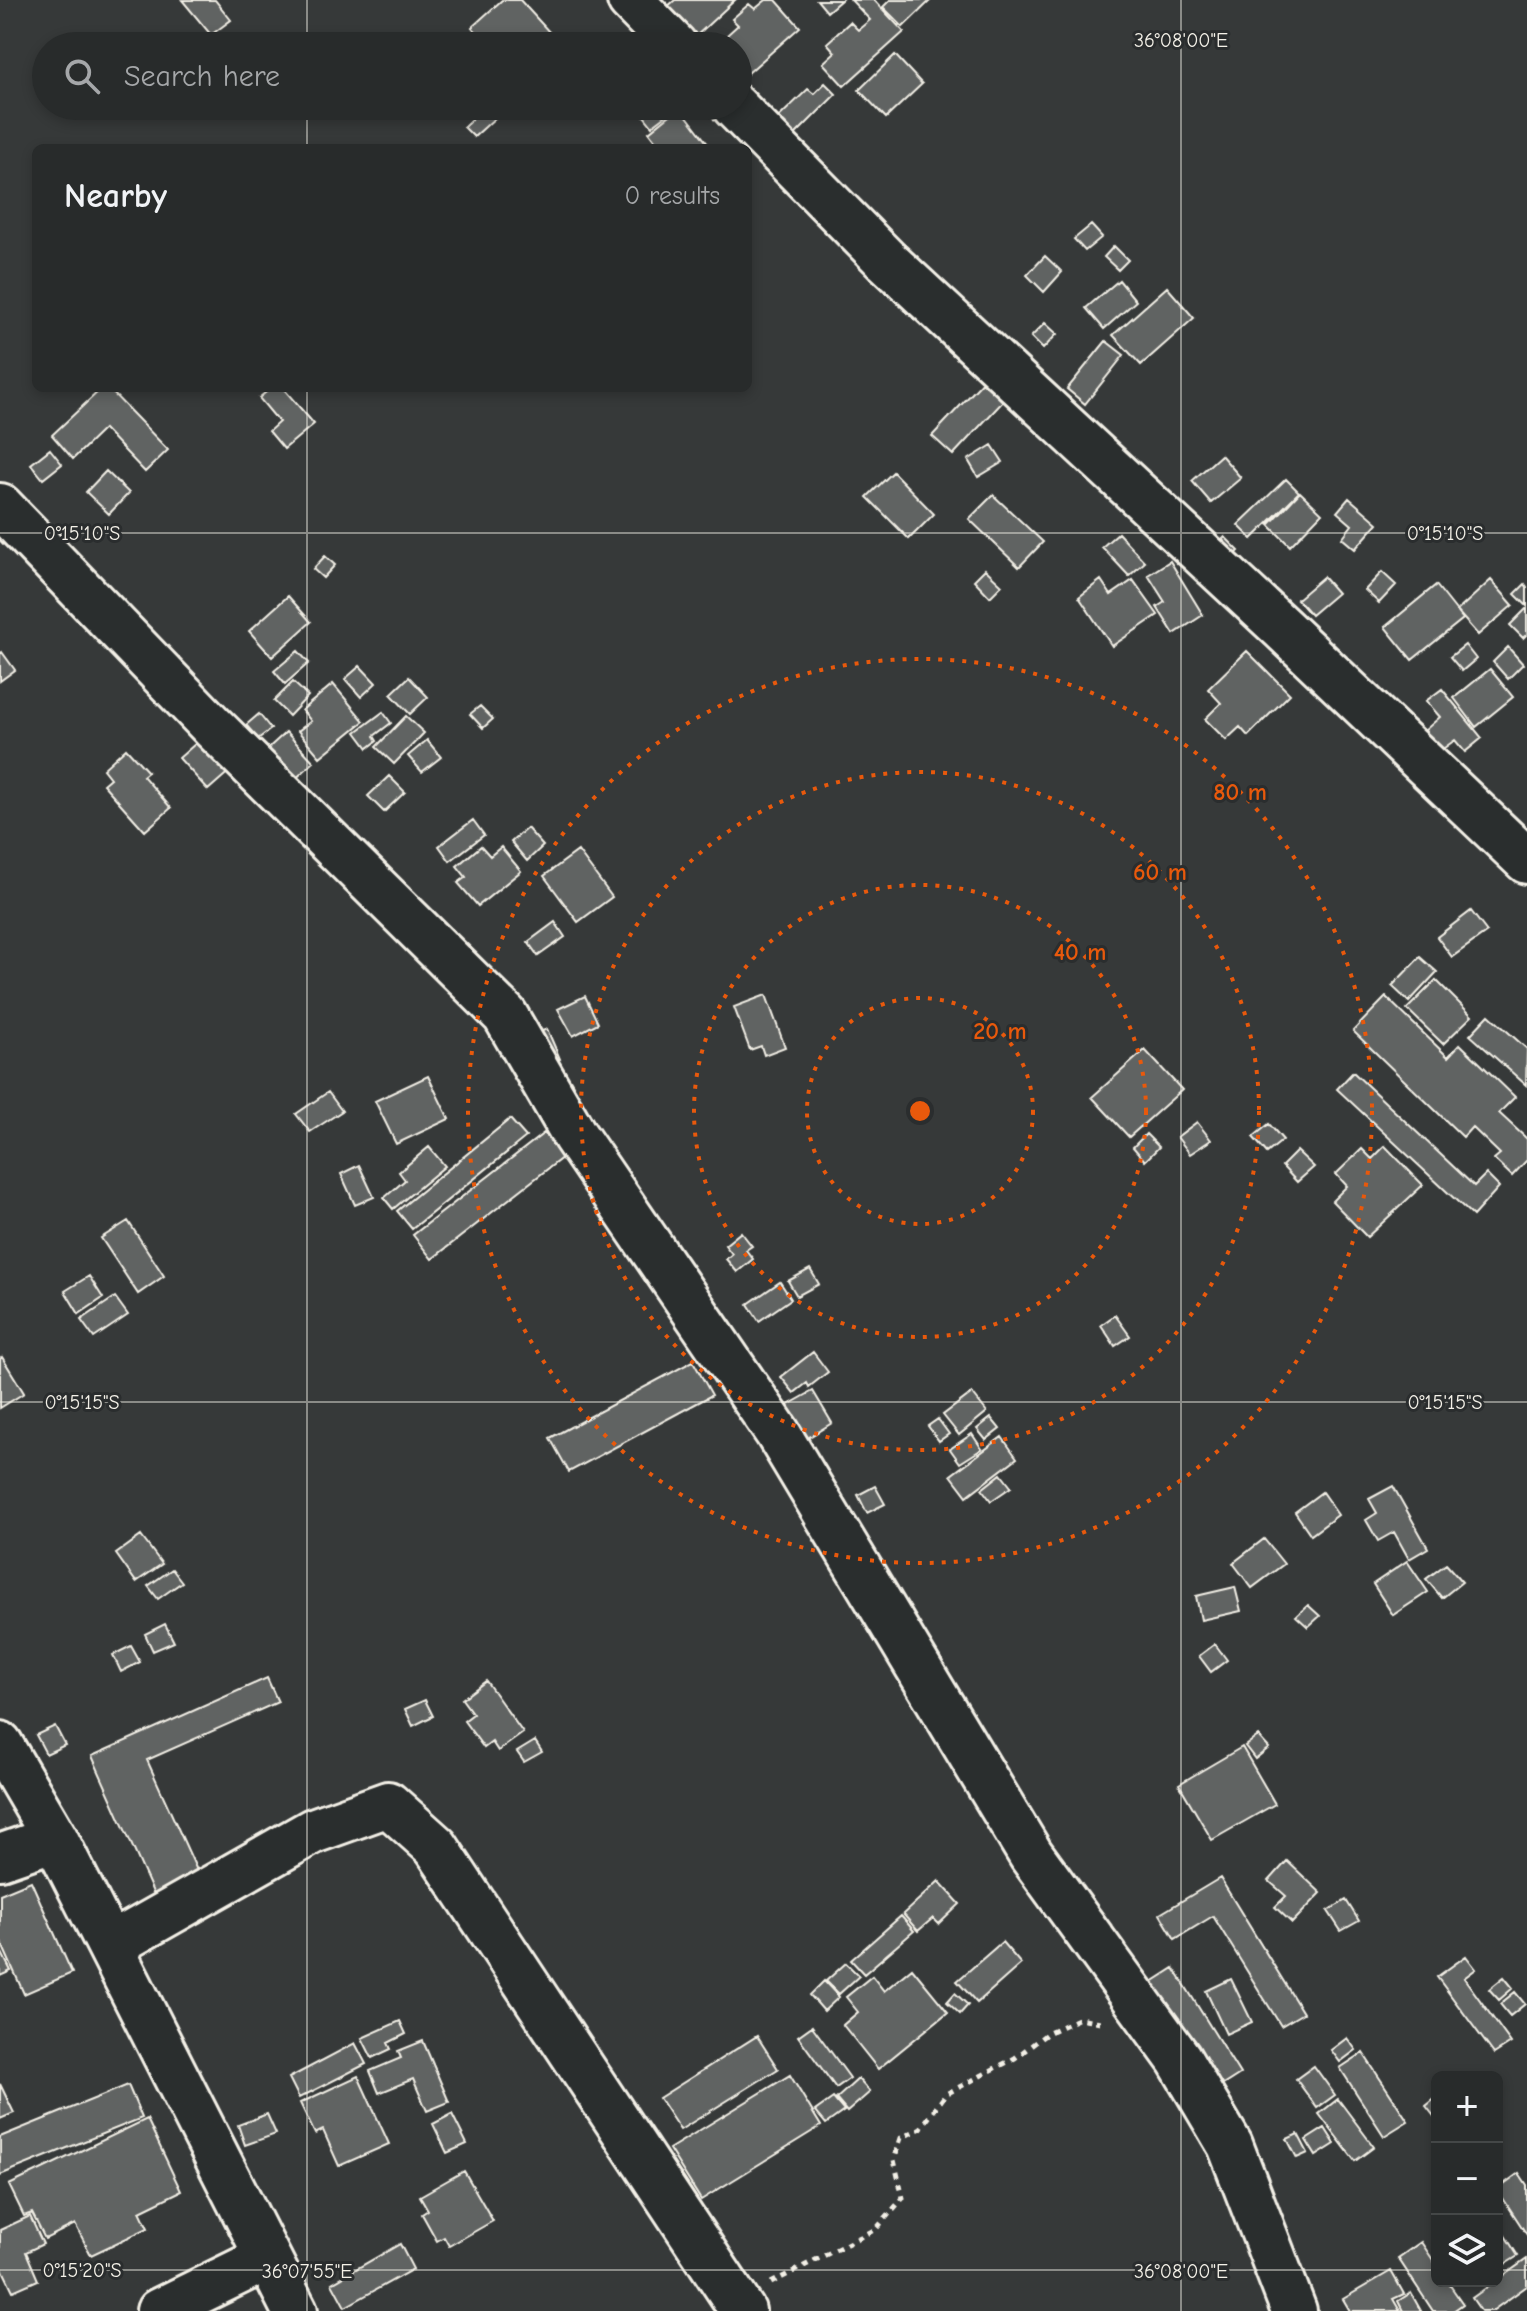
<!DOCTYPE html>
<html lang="en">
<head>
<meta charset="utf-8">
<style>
	:root { --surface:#282b2b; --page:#343737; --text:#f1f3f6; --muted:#a5a7a9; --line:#444747 }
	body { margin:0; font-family:"Comic Neue",sans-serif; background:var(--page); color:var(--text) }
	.controls { position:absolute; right:24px; bottom:24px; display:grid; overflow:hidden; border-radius:12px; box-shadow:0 4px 12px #0003 }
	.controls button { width:72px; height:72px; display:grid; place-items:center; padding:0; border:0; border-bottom:2px solid var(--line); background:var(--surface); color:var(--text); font:40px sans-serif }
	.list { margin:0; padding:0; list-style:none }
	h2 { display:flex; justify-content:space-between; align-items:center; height:104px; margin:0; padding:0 32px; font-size:34px }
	h2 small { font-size:26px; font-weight:400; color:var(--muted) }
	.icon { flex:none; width:44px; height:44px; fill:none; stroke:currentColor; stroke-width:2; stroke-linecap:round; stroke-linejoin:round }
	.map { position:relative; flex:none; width:1527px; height:2311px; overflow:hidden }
	.search { position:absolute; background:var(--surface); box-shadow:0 4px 12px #0003; left:32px; top:32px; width:720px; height:88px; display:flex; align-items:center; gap:20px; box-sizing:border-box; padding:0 28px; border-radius:44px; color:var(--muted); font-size:30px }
	.panel { position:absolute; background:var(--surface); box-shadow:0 4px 12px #0003; left:32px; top:144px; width:720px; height:248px; border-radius:12px }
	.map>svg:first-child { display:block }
	.building { fill:#616362; stroke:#f4f1e8; stroke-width:2 }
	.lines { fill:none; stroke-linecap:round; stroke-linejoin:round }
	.minor-casing { stroke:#f4f1e8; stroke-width:50 }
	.path { stroke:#f4f1e8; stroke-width:5; stroke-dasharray:6 6; stroke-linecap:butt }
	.minor { stroke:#2a2d2e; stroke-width:44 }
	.ticks { fill:none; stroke:#f4f1e8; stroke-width:2; stroke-opacity:0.45 }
	.ring { fill:none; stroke:#e8590c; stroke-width:4; stroke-dasharray:4 8 }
	.ticks-label { font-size:20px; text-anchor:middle; fill:#f4f1e8; stroke:#2a2d2e; stroke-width:6; stroke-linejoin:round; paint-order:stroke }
	.centre { fill:#e8590c; stroke:#2a2d2e; stroke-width:4 }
	.ring-label { font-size:24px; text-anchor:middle; font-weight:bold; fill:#e8590c; stroke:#2a2d2e; stroke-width:6; stroke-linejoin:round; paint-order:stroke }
</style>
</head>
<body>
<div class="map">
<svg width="1527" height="2311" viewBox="0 0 1527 2311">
	<rect width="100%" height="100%" fill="#363939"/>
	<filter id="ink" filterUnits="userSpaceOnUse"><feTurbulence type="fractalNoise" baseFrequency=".0125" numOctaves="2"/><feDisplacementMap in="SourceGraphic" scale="16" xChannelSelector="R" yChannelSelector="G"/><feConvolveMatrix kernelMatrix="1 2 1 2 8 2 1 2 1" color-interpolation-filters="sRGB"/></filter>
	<g filter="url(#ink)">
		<path class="building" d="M182,0h33l16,20 -20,15z
			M502,0h18l31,34 -13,12h-49l-17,-19z
			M675,0h60l-40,37 -28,-30z
			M766,0h10l24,27 -61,54 -1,-35h-23l23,-21 -6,-6 17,-15 6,5z
			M817,0h24l-14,12z
			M851,0h23l30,32 -60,54 -21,-23 12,-11 -8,-9 23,-21 8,8 12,-10z
			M890,0h41l-28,27 -20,-20z
			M895,55l27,29 -36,34 -27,-28z
			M825,83l11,11 -43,43 -17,-17 32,-31 6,5z
			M486,106h22l-34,31 -10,-10z
			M678,106l-26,20 -15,-19 1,-1z
			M680,107l28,37 -6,4h-47l4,-3 -10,-13z
			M1091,225l11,12 -17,14 -11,-12z
			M1114,246l14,14 -10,10 -14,-13z
			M1045,256l17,16 -18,20 -17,-17z
			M1119,280l17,21 -32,28 -18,-21z
			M1167,287l27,31 -53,47 -28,-30z
			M1045,323l12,11 -14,15 -12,-12z
			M1106,341l18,14 -39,49 -18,-15z
			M989,375l20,20 -56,60 -21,-19z
			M102,388h6l60,62 -23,22 -41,-43 -31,30 -21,-24z
			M271,388h12l31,36 -30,25 -15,-18 10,-9 -20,-24z
			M992,445l11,17 -25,15 -10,-17z
			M50,449l12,15 -19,15 -12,-15z
			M1221,455l20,23 -30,25 -19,-22z
			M106,471l23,22 -20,21 -23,-22z
			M893,472l41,42 -25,25 -42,-42z
			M1286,479l13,13 -47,47 -14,-14z
			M1300,492l22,21 -32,33 -21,-21z
			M993,495l50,47 -24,25 -50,-48z
			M1349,498l29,25 -23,26 -13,-11 10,-13 -15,-13z
			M1118,533l27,29 -16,14 -27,-29z
			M1225,537l14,14 -10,10 -14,-14z
			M325,556l10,9 -12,13 -10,-9z
			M1170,561l33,54 -29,19 -17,-27 8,-5 -17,-27z
			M985,569l17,16 -12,12 -16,-17z
			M1382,572l14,13 -17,18 -14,-13z
			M1323,577l14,16 -26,22 -14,-16z
			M1101,580l10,15 22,-15 25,35 -46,31 -33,-49z
			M1491,580l22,25 -35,30 -21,-24z
			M1525,584l2,3v19l-12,-12z
			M1436,585l27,34 -51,41 -27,-33z
			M288,596l23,26 -39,35 -23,-26z
			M1527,608v26l-4,4 -13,-13z
			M1465,645l11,14 -14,12 -12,-14z
			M1508,647l15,17 -15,15 -15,-17z
			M298,651l11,12 -24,21 -11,-13z
			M1247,651l43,43 -42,42 -8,-9 -14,13 -21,-21 16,-16 -13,-14z
			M2,652l13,18 -15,11v-27z
			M360,666l16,17 -15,14 -16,-18z
			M1490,669l23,28 -37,30 -22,-29z
			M409,677l19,20 -18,17 -19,-20z
			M293,682l15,14 -19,20 -15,-15z
			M333,684l31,37 -44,36 -22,-26 13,-10 -9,-11z
			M1442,689l40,49 -17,14 -10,-12 -15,11 -16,-20 16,-14 -14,-16z
			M480,706l13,13 -10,9 -13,-14z
			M383,712l8,11 -17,13 3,5 -9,7 -12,-16z
			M259,714l12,15 -13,10 -12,-14z
			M406,716l18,17 -30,31 -18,-17z
			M286,732l28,30 -22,20 -28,-30z
			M203,737l29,32 -24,21 -29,-32z
			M427,740l14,17 -19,15 -14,-16z
			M126,748l22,24 -5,4 28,32 -26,23 -42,-47 7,-6 -7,-9z
			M389,776l16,16 -21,20 -16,-16z
			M473,820l11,15 -34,26 -11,-15z
			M527,828l16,18 -16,15 -16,-19z
			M481,846l9,10 11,-9 20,24 -43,35 -20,-23 8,-6 -9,-11z
			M578,851l34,46 -34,25 -34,-46z
			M1471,911l16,21 -35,25 -15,-20z
			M555,922l10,15 -27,19 -10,-14z
			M1420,957l17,15 -28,30 -17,-16z
			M1436,980l36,36 -29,28 -36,-35z
			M766,995l19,52 -21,8 -3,-9 -11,4 -16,-43z
			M585,996l13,27 -25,13 -15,-27z
			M1386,997l62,60 12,-13 55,53 -16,16 28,26v21l-15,16 -18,-17 6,-5 -28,-27 -9,10 -110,-106z
			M1489,1015l38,34 -1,36 -56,-50z
			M547,1029l13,30 -20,8 -13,-30z
			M1145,1050l37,40 -53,47 -37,-40z
			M1353,1072l121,114 12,-12 13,13 -26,29 -136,-127z
			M428,1076l21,43 -53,25 -21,-43z
			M328,1092l14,19 -32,21 -14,-18z
			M510,1119l16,18 -114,92 -15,-18z
			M1197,1122l14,18 -21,14 -13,-17z
			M1269,1124l14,16 -16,13 -14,-16z
			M544,1133l19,24 -131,102 -19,-24z
			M1146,1134l13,13 -14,14 -12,-14z
			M1385,1146l38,39 -56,52 -35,-36 15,-15 -11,-12 26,-25 10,10z
			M429,1147l16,19 -52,43 -9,-11 21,-18 -6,-8z
			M1297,1151l17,16 -17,15 -15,-16z
			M359,1165l15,32 -19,8 -14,-31z
			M128,1221l36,55 -26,18 -37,-56z
			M741,1232l11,14 -6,4 7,9 -16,13 -11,-13 6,-5 -7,-9z
			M810,1269l9,15 -22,12 -9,-15z
			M89,1276l14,22 -24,16 -14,-23z
			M780,1282l11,17 -32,22 -11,-17z
			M115,1297l13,18 -34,23 -13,-18z
			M1115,1315l15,21 -15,10 -14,-21z
			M813,1352l15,20 -19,15 -2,-4 -13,10 -13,-16z
			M2,1357l22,36 -24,15v-49z
			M693,1361l19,34 -143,77 -19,-34z
			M813,1391l19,32 -31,19 -20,-33z
			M972,1393l15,19 -28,23 -16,-20z
			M991,1418l9,11 -14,11 -9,-11z
			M938,1419l11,15 -10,7 -11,-15z
			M972,1434l10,15 -22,14 -10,-14z
			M1002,1437l15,21 -50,38 -16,-21z
			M1001,1474l10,13 -20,14 -9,-12z
			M875,1486l10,18 -18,9 -9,-18z
			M1393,1486l35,62 -19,11 -15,-27 -16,9 -12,-21 11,-7 -8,-14z
			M1322,1492l16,23 -27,20 -16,-23z
			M141,1536l21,28 -26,18 -20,-28z
			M1264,1539l20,25 -32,24 -19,-25z
			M1407,1561l21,31 -35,23 -20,-31z
			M1446,1564l16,18 -20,16 -16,-19z
			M172,1569l10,13 -24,17 -10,-13z
			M1235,1587l6,24 -40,9 -5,-24z
			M1308,1605l12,11 -12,11 -12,-11z
			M165,1624l9,18 -21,9 -8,-17z
			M1215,1644l12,16 -16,12 -12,-16z
			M131,1646l9,16 -19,10 -8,-17z
			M267,1678l11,24 -131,58 53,117 -45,20 -63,-141z
			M486,1681l37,52 -25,18 -6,-9 -8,6 -20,-27 9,-7 -11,-15z
			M425,1700l8,16 -20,10 -8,-17z
			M55,1726l10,19 -19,9 -10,-19z
			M1258,1736l11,12 -14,11 -10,-13z
			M535,1741l7,11 -18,10 -7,-10z
			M1242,1747l33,57 -63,36 -33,-56z
			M1287,1861l34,32 -29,30 -17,-16 11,-11 -17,-15z
			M1220,1878l83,135 -22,13 -68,-110 -38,23 -15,-25z
			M31,1881l41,92 -48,21 -24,-54v-46z
			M939,1881l21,23 -21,20 -6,-6 -15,13 -15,-17z
			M1346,1900l13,21 -18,10 -13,-20z
			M901,1916l13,15 -50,43 -13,-14z
			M1002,1942l19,22 -44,39 -20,-22z
			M0,1949l11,22 -11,5z
			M1466,1956l10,13 -12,9 47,65 -17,11 -57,-77z
			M846,1963l13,13 -20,18 -13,-13z
			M912,1968l36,44 -70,57 -35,-44 15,-13 -12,-15 26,-21 12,15z
			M1174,1968l66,106 -22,14 -66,-106z
			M1504,1977l9,11 -14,12 -10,-11z
			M1231,1979l21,43 -26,12 -20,-43z
			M824,1981l15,16 -15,14 -14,-16z
			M1515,1992l10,12 -15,12 -10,-12z
			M955,1993l13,12 -8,9 -13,-12z
			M400,2021l6,13 -18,9 3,6 -19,9 -10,-20z
			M812,2026l38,52 -14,10 -38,-52z
			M757,2036l21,33 -98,61 -21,-32z
			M1347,2038l9,12 -16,12 -9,-12z
			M423,2041l26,61 -22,9 -14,-32 -34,14 -9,-22 31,-13 -3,-7z
			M355,2043l11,21 -67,34 -10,-20z
			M1363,2053l45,68 -24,15 -44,-68z
			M1314,2066l21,29 -18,13 -21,-29z
			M790,2075l31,51 -120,74 -32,-51z
			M358,2076l31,68 -50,22 -16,-36 -8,4 -15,-31z
			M858,2079l12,13 -23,20 -11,-13z
			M0,2084l14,29 -14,6z
			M128,2085l14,33 -142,57v-38z
			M1437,2097v23l-11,-14z
			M833,2098l11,13 -18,13 -11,-13z
			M1338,2099l36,48 -19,14 -36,-47z
			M267,2114l9,20 -31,11 -7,-20z
			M452,2114l15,30 -20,9 -14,-29z
			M147,2119l34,72 -41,20 8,17 -57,27 -16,-31 -30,15 -13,-26 -8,3 -15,-31z
			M1325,2128l10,16 -19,12 -10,-16z
			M1298,2134l10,19 -11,5 -10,-19z
			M464,2171l29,50 -44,25 -5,-9 -7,4 -15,-27 6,-4 -8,-14z
			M1519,2173l8,12v50l-30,-46z
			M30,2216l13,28 -17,8 12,28 -25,11 -13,-27v-34z
			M1497,2223l21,33 -21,13z
			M1421,2242l16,24v15h10l16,23 -10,7h-20l-35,-53z
			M400,2244l13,25 -68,38 -13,-24z
			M1527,2259v27l-35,25h-11l-9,-13z
			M1391,2271l13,23 -11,5 7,12h-50l-7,-12z
			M1411,2293l10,18h-18l-5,-10z"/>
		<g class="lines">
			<defs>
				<path id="minor" d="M630,0l45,46
					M734,106l152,154 396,368 245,233
					M0,506l213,221 292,288 70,121 202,296 254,423 148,204 51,86 64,166
					M0,1744l55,94
					M0,1857l55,-19 240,473
					M110,1946l203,-115 75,-27 48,43 307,464
					M159,2311l108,-53"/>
			</defs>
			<use href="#minor" class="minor-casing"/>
			<path class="path" d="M771,2283l105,-54 27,-31 -9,-38 7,-22 20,-10 25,-34 69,-36 34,-26 31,-14 20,4"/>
			<use href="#minor" class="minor"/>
		</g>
	</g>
	<path class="ticks" d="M307,0v46M1181,0v2311M307,106v42M307,388v1923M0,533h1527M0,1402h1527M0,2270h1437M1497,2270h30"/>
	<g class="ring">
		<circle cx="920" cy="1111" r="113"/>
		<circle cx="920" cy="1111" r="226"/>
		<circle cx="920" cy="1111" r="339"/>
		<circle cx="920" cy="1111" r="452"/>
	</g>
	<g class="ticks-label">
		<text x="1181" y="47">36°08'00"E</text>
		<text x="82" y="540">0°15'10"S</text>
		<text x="1445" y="540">0°15'10"S</text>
		<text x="82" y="1409">0°15'15"S</text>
		<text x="1445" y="1409">0°15'15"S</text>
		<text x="82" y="2277">0°15'20"S</text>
		<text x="307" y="2278">36°07'55"E</text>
		<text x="1181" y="2278">36°08'00"E</text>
	</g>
	<circle cx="920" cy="1111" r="12" class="centre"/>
	<g class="ring-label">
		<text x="1240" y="800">80 m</text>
		<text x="1160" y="880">60 m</text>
		<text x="1080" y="960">40 m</text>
		<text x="1000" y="1039">20 m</text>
	</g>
</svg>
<div class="controls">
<button>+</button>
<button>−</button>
<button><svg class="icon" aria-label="layers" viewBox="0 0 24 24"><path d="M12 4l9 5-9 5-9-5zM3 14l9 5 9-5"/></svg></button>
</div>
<div class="search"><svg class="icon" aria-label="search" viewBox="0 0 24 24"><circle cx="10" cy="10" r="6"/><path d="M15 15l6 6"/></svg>Search here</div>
<section class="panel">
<h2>Nearby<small>0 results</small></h2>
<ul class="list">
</ul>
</section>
</div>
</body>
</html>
